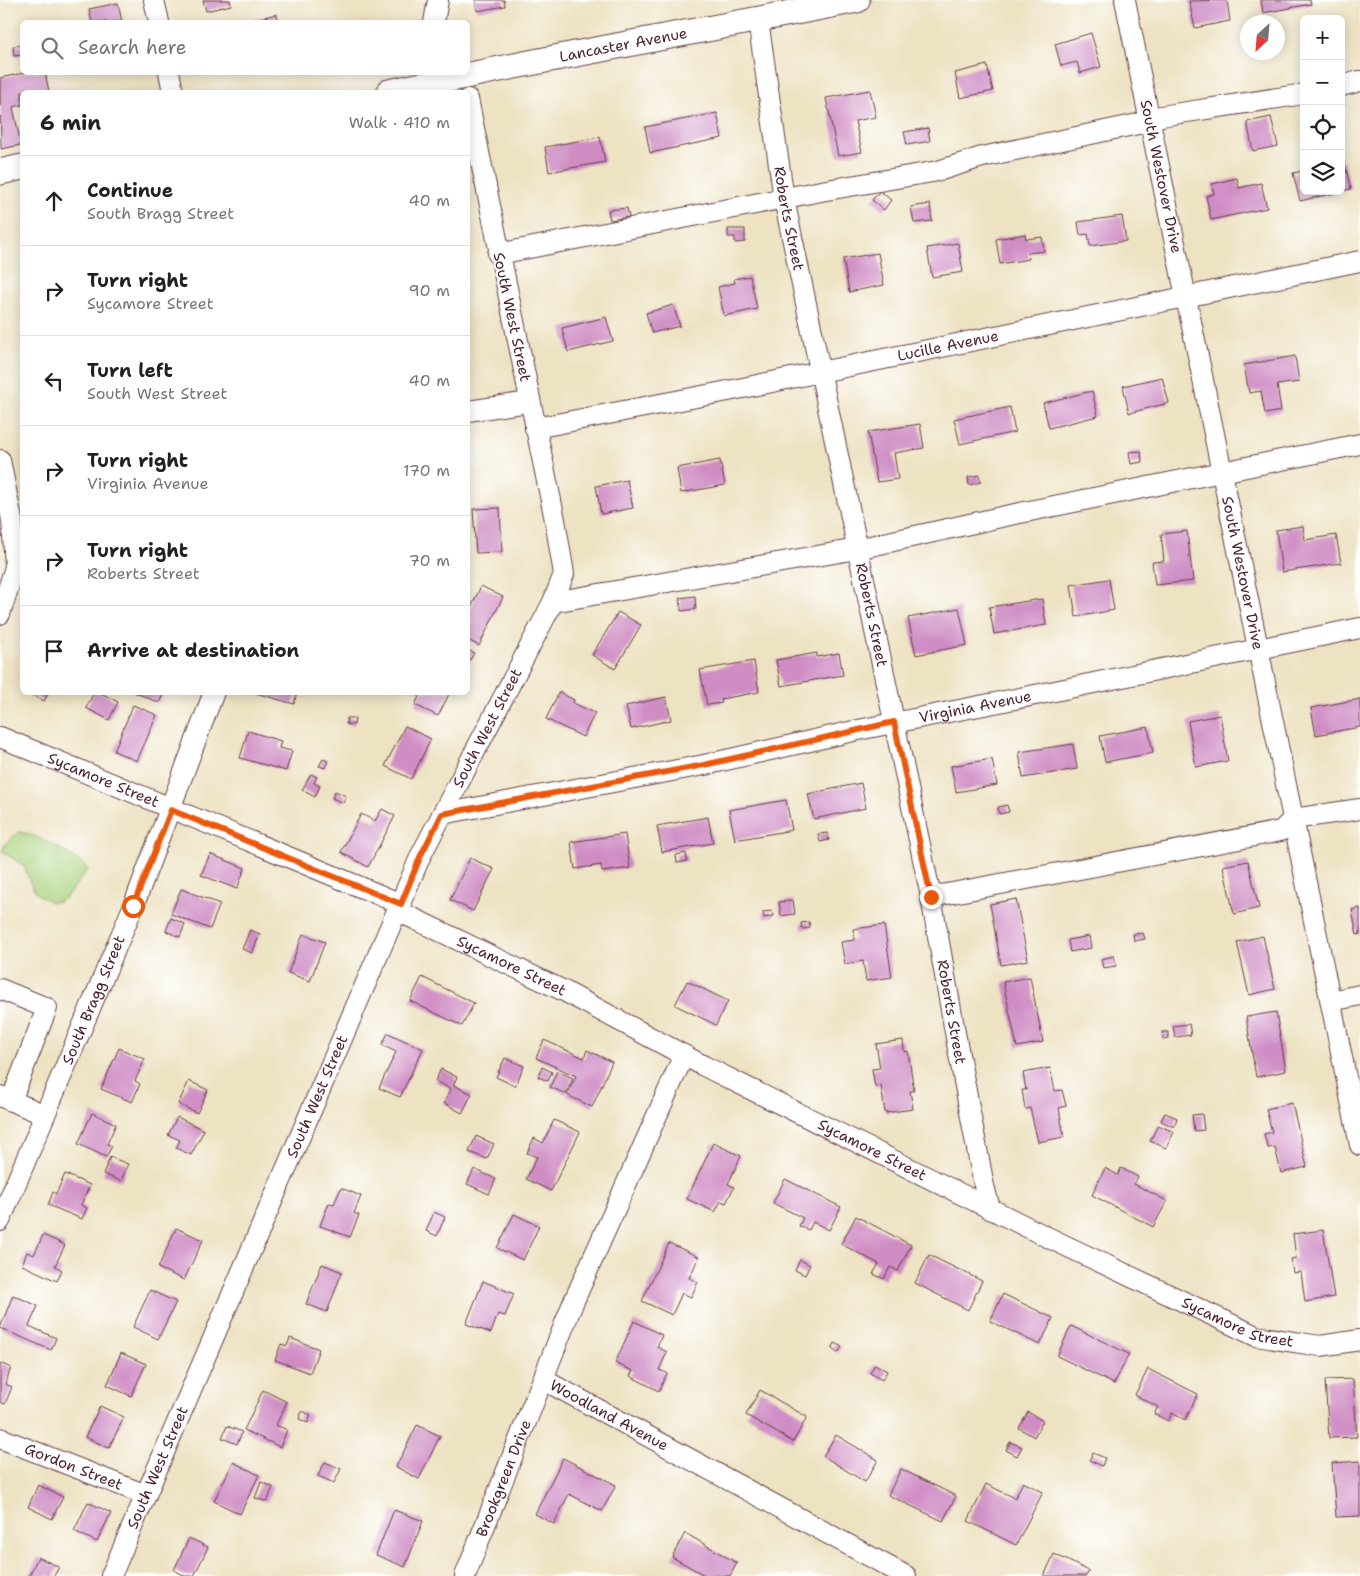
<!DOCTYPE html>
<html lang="en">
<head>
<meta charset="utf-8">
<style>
	:root { --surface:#fff; --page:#f2f2f2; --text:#202124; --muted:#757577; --line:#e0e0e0 }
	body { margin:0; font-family:"Shantell Sans",sans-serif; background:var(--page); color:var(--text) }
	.controls { position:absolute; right:15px; top:15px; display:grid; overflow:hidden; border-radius:8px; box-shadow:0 2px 12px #0003 }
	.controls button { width:45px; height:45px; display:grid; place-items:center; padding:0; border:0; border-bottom:1px solid var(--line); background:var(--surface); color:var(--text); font:25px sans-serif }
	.compass { position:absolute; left:1240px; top:15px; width:45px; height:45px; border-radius:50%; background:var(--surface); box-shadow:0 2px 12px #0003; rotate:206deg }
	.stop { position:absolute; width:15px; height:15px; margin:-11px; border:4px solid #ea580c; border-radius:50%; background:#fff }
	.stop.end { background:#ea580c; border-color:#fff; box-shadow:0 1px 5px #0008 }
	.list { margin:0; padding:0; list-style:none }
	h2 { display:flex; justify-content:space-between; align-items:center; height:65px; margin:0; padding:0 20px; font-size:21px }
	h2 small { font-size:16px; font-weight:400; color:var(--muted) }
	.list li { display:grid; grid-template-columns:32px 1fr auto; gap:15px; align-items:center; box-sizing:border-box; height:90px; padding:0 20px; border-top:1px solid var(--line) }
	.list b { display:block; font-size:19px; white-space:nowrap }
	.list p { margin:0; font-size:16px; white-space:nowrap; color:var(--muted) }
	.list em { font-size:16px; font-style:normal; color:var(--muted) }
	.icon { flex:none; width:28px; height:28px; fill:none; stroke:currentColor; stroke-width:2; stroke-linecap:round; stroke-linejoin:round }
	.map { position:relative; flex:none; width:1360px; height:1576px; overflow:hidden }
	.search { position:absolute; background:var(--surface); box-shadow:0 2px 12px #0003; left:20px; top:20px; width:450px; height:55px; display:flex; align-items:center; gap:12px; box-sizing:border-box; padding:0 18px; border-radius:8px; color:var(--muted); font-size:19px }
	.panel { position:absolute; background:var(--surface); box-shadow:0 2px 12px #0003; left:20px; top:90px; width:450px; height:605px; border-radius:8px }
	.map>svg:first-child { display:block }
	.green { fill:#a9d27d; stroke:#7a7854 }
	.building { fill:#cf8dc4 }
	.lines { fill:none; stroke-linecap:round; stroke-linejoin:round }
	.minor-casing { stroke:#623c42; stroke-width:22 }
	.major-casing { stroke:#623c42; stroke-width:27 }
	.minor { stroke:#fff; stroke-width:20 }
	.major { stroke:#fff; stroke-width:25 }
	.route { stroke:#ea580c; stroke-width:6 }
	.labels { text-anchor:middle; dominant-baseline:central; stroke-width:4; stroke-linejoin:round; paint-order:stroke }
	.street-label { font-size:15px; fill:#4a1f2b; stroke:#fff }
</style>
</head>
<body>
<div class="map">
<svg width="1360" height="1576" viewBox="0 0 1360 1576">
	<rect width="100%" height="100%" fill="#fff"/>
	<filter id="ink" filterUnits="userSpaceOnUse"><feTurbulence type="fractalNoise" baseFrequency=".02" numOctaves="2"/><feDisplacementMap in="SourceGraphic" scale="10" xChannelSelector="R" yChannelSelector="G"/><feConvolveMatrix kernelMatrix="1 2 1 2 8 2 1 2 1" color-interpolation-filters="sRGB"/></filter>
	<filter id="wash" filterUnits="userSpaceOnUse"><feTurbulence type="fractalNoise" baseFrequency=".0096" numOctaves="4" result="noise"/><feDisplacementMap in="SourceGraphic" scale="20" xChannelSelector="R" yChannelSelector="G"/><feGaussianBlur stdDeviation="1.12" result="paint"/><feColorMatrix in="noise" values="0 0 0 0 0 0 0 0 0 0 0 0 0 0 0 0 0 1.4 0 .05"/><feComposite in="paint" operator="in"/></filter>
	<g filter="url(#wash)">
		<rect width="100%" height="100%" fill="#ede2c2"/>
		<path class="green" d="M18,832c16,0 59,25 70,37l-21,27 -8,6h-8l-13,-7 -6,-8 -8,-21 -22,-15 4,-8z"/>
		<g id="blocks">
			<path class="building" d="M203,0h27l1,5 -25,6z
				M475,0h29l1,6 -28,5z
				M1227,0l3,21 -35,7 -6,-27z
				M1261,0h49l1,4 -48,9z
				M118,3l4,19h-30l-3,-13z
				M277,14l1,8h-35z
				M1091,33l10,34 -21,6 -3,-11 -16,4 -6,-22z
				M22,45v10l-8,1 -1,-10z
				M987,65l6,26 -33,7 -5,-25z
				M28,72h17l4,20h-27v13l-9,2 8,38 -20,4 -1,-71z
				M870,90l6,27 -21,4 7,31 -24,4 -12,-58z
				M717,113l5,25 -72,15 -5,-26z
				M1271,117l7,29 -25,5 -6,-29z
				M928,128l2,13 -23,4 -3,-13z
				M600,137l5,25 -56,10 -4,-25z
				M1344,161l7,28 -10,2v-29z
				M1304,171v20l35,1 -39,9 -7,-28z
				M1237,178l2,10 22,-5 6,25 -56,12 -5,-24 8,-2 -2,-10z
				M880,191l11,9 -7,10 -12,-10z
				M930,204l2,17 -18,2 -3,-16z
				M627,208l2,9 -19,3 -2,-10z
				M1122,216l4,25 -36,5 -2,-12 -8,1 -2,-13z
				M728,229h17v13l-10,1v-6h-7z
				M1025,234l1,5 16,-2 2,14 -16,2 1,6 -29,5 -4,-25z
				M958,243l5,29 -31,5 -5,-29z
				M878,253l6,32 -35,7 -6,-33z
				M750,276l7,33 -33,7 -6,-29 17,-4 -1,-4z
				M673,305l7,21 -28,7 -6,-20z
				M606,317l7,24 -45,11 -6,-24z
				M1295,356l4,26 -22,3 4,26 -16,3 -4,-23 -12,2 -5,-28z
				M1162,377l7,26 -40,10 -6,-27z
				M1092,391l6,25 -49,12 -6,-25z
				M1010,407l5,25 -55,12 -6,-25z
				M920,424l4,24 -30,5 4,26 -21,3 -9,-50z
				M1141,451l1,11 -11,2 -2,-12z
				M720,460l5,25 -44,8 -4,-25z
				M979,475l2,7 -12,3 -1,-8z
				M627,480l6,28 -32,6 -5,-28z
				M500,508l2,44 -26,1 -3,-44z
				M1303,526l2,14 31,-5 5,28 -59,9 -6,-42z
				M1187,531l6,50 -38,4 -3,-23 12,-1 -3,-27z
				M1109,579l5,31 -38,7 -5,-32z
				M481,586l22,11 -24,49 -11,-6v-26z
				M695,596l1,13 -15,2 -1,-13z
				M1042,599l4,26 -52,9 -5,-27z
				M959,608l8,37 -51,10 -8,-37z
				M618,612l23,13 -26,44 -23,-14z
				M468,650l6,3 -4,7 -2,-1z
				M817,653v4l22,-4 4,22 -62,11 -5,-26z
				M754,661l5,31 -38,7 1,4 -15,2 -7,-35z
				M26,692h23l-5,9z
				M94,692h5l19,10 -9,18 -23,-12z
				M134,692h30l-5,11z
				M252,692h45l-3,12z
				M421,692h29l-12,24 -23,-11z
				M559,692l15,8 -1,3 22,10 -12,24 -37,-18z
				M666,697l5,23 -40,9 -5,-23z
				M1360,699v28l-44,8 -5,-27z
				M133,705l24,10 -20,46 -23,-10z
				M1220,715l8,46 -32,6 -8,-46z
				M347,718h8l-1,7 -8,-1z
				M405,726l26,13 -20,40 -26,-13z
				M1148,727l5,26 -48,9 -5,-26z
				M248,731l33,10 -2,7 13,3 -6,20 -46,-13z
				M1073,744l4,25 -54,9 -4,-26z
				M323,759l5,2 -3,7 -6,-2z
				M992,759l5,26 -41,7 -5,-26z
				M311,774l6,3 -3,6 6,3 -5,11 -13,-7z
				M861,783l5,25 -52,11 -6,-25z
				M335,791l11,5 -3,7 -11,-5z
				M786,800l6,30 -57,10 -6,-30z
				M1007,805l2,7 -10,2 -1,-7z
				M382,809l13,7 -27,51 -27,-15 20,-38 14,7z
				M708,817l5,26 -51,9 -5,-26z
				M827,833l2,7 -9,2 -2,-8z
				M625,834l5,34 -28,4 -1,-7 -26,4 -4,-27z
				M686,853l1,8 -10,2 -1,-8z
				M210,854l35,14 -8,21 -36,-14z
				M470,858l24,11 -21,42 -23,-11z
				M1248,861l11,47 -25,6 -11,-48z
				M181,889l39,15 -10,25 -39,-15z
				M1016,899l12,61 -27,5 -11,-61z
				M793,900l2,14 -14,2 -2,-14z
				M1360,908v26l-3,1 -5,-25z
				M772,911l2,5 -10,2 -1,-6z
				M171,918l14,6 -5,13 -14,-6z
				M809,922l1,6 -8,1 -1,-6z
				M884,925l8,52 -26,4 -3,-20 -18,3 -4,-22 14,-2 -2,-11z
				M250,930l10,4 -8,19 -10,-4z
				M1143,933l2,6 -11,2 -1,-7z
				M303,934l22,8 -15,39 -22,-8z
				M1089,936l2,12 -21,4 -2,-12z
				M1263,936l12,53 -26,6 -12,-53z
				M1114,956l2,10 -13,2 -2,-9z
				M422,977l52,26 -12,23 -52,-25z
				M1030,977l13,65 -26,5 -14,-65z
				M687,981l41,20 -12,24 -41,-20z
				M1276,1012l10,59 -30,6 -10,-60z
				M1189,1024l2,11 -16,2 -2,-11z
				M1162,1032h6l1,6 -6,1z
				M388,1033l35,16 -23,48 -21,-9 17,-36 -14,-7z
				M544,1040l40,18 3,-8 25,12 -20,45 -25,-12 9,-19 -40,-18z
				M903,1040l1,12 4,-1 6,40h-4l3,18 -28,4 -4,-27 -6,1 -3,-18 8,-1 -4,-24z
				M119,1048l26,11 -10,22 5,3 -8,18 -31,-13z
				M505,1058l19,8 -9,20 -19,-9z
				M542,1067l10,5 -4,9 -10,-4z
				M1050,1068l5,23 7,-1 4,16 -7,2 5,29 -26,5 -8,-34 -5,1 -3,-19h4l-3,-17z
				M441,1069l16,8 -4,8 19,9 -10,19 -18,-10 7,-14 -16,-8z
				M557,1071l16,7 -7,16 -16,-7z
				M189,1081l19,9 -11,23 -19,-9z
				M1292,1103l15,64 -26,6 -6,-26 -7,1 -4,-14 8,-2 -6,-23z
				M92,1113l24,11 -9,20 5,2 -6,11 -28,-13z
				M1165,1113l12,5 -3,9 -13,-6z
				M1202,1114l2,16 -10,1 -2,-16z
				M177,1117l27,13 -13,25 -15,-7 4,-8 -12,-5z
				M554,1120l26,12 -29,59 -25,-12 11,-22 -10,-4 7,-15 9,5z
				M1158,1125l16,7 -8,16 -16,-7z
				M476,1136l18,8 -7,15 -18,-7z
				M713,1143l28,13 -13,28 6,3 -8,16 -5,-2 -6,11 -28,-13z
				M110,1157l18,7 -7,17 -18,-7z
				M1105,1168l13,7 3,-7 17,9 -4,7 33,17 -14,26 -61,-32z
				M474,1169l22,10 -7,15 -22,-10z
				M65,1174l25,11 -9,20 6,3 -5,11 -34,-14 5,-13 3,2z
				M785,1179l56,28 -12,23 -16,-8 -4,8 -10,-4 4,-8 -30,-15z
				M341,1188l20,8 -7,17 5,2 -9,22 -30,-11 9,-23 5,1z
				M434,1212l11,5 -8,19 -11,-5z
				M514,1214l25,12 -16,34 -26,-12z
				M856,1216l55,29 -13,26 -8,-4 -6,12 -11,-5 6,-10 -38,-20z
				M176,1228l27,12 -19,40 -26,-12z
				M1323,1230l11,67 -29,5 -4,-30 -8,1 -2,-14 5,-1 -3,-24z
				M43,1235l22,10 -10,21 7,4 -5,11 -35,-16 5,-13 7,3z
				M669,1243l30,14 -10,21 9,4 -7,15 -9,-4 -10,22 -30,-14z
				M929,1255l53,26 -14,29 -53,-27z
				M800,1260l10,5 -5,10 -10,-5z
				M322,1264l20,8 -15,40 -21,-8z
				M483,1281l31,13 -9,22 -7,-2 -7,19 -25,-9z
				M150,1290l26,12 -18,37 -25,-12z
				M1003,1294l50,24 -13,27 -50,-24z
				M13,1295l25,11 -9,20 27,12 -5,12 -51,-22z
				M634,1321l28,14 -5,12 10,5 -8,18 8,3 -8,18 -29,-15 3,-5 -18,-8z
				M1071,1326l58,28 -15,30 -57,-28z
				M290,1338l29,11 -9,24 -35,-13 6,-16 6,2z
				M835,1343l7,4 -4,6 -6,-4z
				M121,1353l25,11 -15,32 -24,-11z
				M0,1363l11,5 -6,16 7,3 -7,17 -5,-2z
				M875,1364l12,7 -5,9 -12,-7z
				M1148,1369l50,25 -13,26 -13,-7 -4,8 -14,-7 4,-7 -23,-12z
				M1353,1379l4,58 -28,1 -4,-58z
				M263,1390l24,12 -11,23 11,5 -7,17 -36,-17z
				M760,1390l47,27 -14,25 -47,-27z
				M100,1406l24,11 -15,31 -24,-11z
				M302,1411l9,4 -3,8 -9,-4z
				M1028,1412l15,9 -9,16 -15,-9z
				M417,1425l23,11 -21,43 -23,-12z
				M227,1426l15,6 -5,12 -15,-6z
				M836,1435l42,25 -13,22 -42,-26z
				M1010,1442l12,5 -5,9 -11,-6z
				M1093,1453l12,5 -3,8 -13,-6z
				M563,1458l53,27 -14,26 -33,-17 -15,30 -19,-10z
				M1360,1461v55l-24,1 -4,-54z
				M233,1462l26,13 -19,39 -26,-13z
				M325,1462l16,7 -7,14 -16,-7z
				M901,1469l55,27 -13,25 -55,-26z
				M261,1482l12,5 -6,15 -12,-4z
				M1023,1482l20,10 -27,53 -48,-24 18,-37 29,14z
				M38,1485l25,12 -11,22 -24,-12z
				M88,1502l23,11 -14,29 -23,-11z
				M394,1510l29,11 -18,46 -29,-12z
				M685,1533l52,30 -7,13h-24l-34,-19z
				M189,1538l19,9 -14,29h-9l-11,-6z
				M1054,1554l35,17 -3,5h-42z
				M38,1557l21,10 -5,9h-25z"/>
		</g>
	</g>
	<g filter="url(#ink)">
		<use href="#blocks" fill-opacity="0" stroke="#623c42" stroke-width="1"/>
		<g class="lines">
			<defs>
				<g id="minor">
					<path d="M154,0l5,22"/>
					<path id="s1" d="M1125,0l235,1145"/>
					<path id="s2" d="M758,20l26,179 147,698 27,152 26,137 6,23"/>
					<path d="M434,22l4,-22"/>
					<path d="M169,72l4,20"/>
					<path d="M1341,86l19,-5"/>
					<path d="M498,254l323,-63 117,-20 44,-14 156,-33 23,-8 143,-22"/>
					<path d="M468,411l61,-9"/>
					<path id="s3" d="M535,428l193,-37 632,-130"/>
					<path d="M0,460l12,60 3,47 -15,47"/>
					<path d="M553,602l304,-53 153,-34 350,-71"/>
					<path id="s4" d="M0,737l401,167"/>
					<path id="s5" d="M442,814l262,-49 154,-35 192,-38 310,-64"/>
					<path d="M931,897l350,-66 12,-12 67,-10"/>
					<path id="s6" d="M398,911l166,80 140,75 339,169 213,101 64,10 40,-6"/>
					<path d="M0,989l47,19 -36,93"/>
					<path d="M1331,1001l29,-6"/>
					<path d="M0,1096l45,19"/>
					<path id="s7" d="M0,1221l133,-314 81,-215"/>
					<path id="s8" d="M544,1380l362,196"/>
					<path id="s9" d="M0,1438l146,57"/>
					<path id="s10" d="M111,1576l310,-721 132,-253 11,-28 -9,-54 -87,-421"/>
					<path id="s11" d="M465,1576l108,-273 111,-248"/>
				</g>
				<g id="major">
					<path id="s12" d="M389,92c155,-34 312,-61 468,-92"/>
					<path d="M0,172l22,-5"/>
				</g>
			</defs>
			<use href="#minor" class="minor-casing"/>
			<use href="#major" class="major-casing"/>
			<use href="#minor" class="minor"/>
			<use href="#major" class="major"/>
		</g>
	</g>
	<g class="lines" filter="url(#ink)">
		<path class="route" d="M133,906l38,-96 230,94 20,-49 21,-41 262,-49 190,-43 37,175"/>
	</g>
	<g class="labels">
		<g class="street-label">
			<text stroke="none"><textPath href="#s12" startOffset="239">Lancaster Avenue</textPath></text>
			<text stroke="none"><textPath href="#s1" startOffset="180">South Westover Drive</textPath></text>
			<text stroke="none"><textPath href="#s2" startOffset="201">Roberts Street</textPath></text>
			<text transform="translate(512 317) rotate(78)">South West Street</text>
			<text stroke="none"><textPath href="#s3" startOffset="421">Lucille Avenue</textPath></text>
			<text stroke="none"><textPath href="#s1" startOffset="585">South Westover Drive</textPath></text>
			<text stroke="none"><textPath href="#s2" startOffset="606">Roberts Street</textPath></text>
			<text stroke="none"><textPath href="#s5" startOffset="544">Virginia Avenue</textPath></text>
			<text stroke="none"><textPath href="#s10" startOffset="928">South West Street</textPath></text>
			<text stroke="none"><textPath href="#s4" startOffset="112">Sycamore Street</textPath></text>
			<text stroke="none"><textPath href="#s6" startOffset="126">Sycamore Street</textPath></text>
			<text stroke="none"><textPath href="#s7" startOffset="240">South Bragg Street</textPath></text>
			<text stroke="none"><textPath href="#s2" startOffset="1011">Roberts Street</textPath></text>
			<text stroke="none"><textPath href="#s10" startOffset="522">South West Street</textPath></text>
			<text stroke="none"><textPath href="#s6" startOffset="531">Sycamore Street</textPath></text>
			<text stroke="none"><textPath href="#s6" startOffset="936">Sycamore Street</textPath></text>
			<text stroke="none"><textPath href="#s8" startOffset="74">Woodland Avenue</textPath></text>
			<text stroke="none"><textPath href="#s9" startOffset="79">Gordon Street</textPath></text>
			<text stroke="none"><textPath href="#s10" startOffset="118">South West Street</textPath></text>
			<text stroke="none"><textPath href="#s11" startOffset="105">Brookgreen Drive</textPath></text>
		</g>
	</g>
</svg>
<div class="controls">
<button>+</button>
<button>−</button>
<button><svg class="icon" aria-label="locate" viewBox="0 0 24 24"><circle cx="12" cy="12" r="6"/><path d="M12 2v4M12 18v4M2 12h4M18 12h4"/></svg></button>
<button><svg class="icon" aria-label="layers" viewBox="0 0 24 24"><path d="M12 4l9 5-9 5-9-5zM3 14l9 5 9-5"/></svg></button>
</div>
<svg class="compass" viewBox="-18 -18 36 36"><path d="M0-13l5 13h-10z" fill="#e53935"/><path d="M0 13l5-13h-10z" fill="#757577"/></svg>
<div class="stop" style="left:133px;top:906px"></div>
<div class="stop end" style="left:931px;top:897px"></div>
<div class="search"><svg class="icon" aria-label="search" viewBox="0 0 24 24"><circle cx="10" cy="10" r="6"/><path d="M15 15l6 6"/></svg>Search here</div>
<section class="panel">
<h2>6 min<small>Walk · 410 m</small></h2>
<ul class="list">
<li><svg class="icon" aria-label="ahead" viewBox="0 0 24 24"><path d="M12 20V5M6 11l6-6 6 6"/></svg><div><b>Continue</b><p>South Bragg Street</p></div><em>40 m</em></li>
<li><svg class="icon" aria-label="right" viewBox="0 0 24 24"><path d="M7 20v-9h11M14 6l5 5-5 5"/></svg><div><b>Turn right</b><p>Sycamore Street</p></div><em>90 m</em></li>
<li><svg class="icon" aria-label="left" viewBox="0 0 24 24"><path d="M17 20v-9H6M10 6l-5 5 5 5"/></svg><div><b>Turn left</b><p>South West Street</p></div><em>40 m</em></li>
<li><svg class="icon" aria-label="right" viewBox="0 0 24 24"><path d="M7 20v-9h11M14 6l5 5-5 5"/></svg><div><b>Turn right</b><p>Virginia Avenue</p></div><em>170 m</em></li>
<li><svg class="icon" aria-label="right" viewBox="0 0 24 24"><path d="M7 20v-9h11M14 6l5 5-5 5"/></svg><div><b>Turn right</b><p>Roberts Street</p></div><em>70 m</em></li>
<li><svg class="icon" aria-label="arrive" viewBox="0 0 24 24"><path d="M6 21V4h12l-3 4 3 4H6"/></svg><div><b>Arrive at destination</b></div></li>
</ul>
</section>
</div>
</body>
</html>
